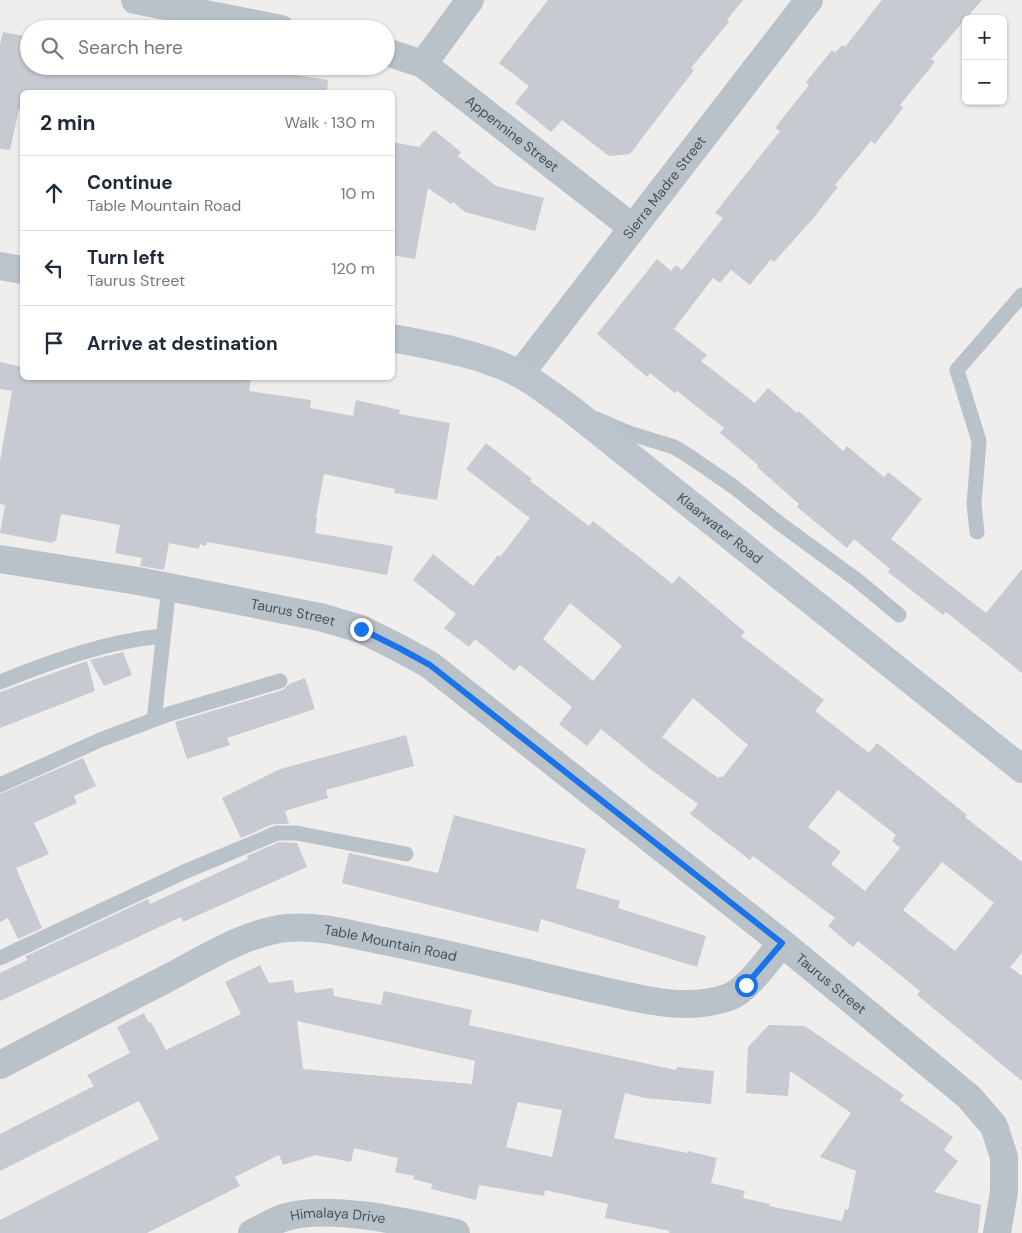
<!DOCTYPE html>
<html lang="en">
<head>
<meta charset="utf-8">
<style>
	:root { --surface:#fff; --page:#f2f2f3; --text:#1f2937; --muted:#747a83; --line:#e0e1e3 }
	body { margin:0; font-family:"DM Sans",sans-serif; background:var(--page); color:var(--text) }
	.controls { position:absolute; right:15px; top:15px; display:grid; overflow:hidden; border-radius:8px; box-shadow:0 1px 4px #0004 }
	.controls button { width:45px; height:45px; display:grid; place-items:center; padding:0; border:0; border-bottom:1px solid var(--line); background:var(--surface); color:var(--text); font:25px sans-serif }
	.stop { position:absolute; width:15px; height:15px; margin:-11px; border:4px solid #1a73e8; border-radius:50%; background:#fff }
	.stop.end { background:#1a73e8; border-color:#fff; box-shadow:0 1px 5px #0008 }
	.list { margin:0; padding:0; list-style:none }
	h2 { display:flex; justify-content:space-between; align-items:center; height:65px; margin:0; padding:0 20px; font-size:21px }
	h2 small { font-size:16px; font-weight:400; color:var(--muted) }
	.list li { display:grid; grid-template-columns:32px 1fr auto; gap:15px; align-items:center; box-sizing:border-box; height:75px; padding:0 20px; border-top:1px solid var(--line) }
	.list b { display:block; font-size:19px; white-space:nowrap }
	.list p { margin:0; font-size:16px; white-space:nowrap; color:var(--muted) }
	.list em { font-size:16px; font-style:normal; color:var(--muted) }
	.icon { flex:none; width:28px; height:28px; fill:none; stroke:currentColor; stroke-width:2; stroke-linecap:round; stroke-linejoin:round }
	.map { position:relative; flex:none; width:1022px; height:1233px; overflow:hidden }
	.search { position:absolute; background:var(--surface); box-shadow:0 1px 4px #0004; left:20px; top:20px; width:375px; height:55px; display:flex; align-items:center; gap:12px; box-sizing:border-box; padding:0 18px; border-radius:28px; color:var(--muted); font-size:19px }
	.panel { position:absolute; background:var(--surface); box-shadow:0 1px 4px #0004; left:20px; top:90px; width:375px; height:290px; border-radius:8px }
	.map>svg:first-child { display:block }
	.building { fill:#c7cad0; fill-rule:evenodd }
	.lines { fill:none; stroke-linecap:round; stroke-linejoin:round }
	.lane { stroke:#bac2c9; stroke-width:15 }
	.street { stroke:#bac2c9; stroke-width:28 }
	.secondary { stroke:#bbc4cd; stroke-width:28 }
	.route { stroke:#1a73e8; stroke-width:6 }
	.labels { text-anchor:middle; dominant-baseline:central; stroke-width:4; stroke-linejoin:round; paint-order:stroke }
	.street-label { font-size:14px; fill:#475159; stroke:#fff }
</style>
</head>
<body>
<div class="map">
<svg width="1022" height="1233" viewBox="0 0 1022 1233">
	<rect width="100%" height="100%" fill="#f0eded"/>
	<path class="building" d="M548,0h195l-16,20 2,2 -38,46 3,2 -64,84 -21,2 -47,-36 -11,12 -36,-29 14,-17 -30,-23z
		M882,0h100l-51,59 4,3 -35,43 3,3 -28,36 -4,-3 -36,44 3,2 -27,34 -37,41 -3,-3 -21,26 -19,-15 -11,13 -7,-5 -39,51 33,26 -6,6 54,42 13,-15 29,25 2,-2 44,40 4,-5 37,31 4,-5 34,27 -31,40 95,74 36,-44v104l-76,-61 -3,3 -55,-43 2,-3 -36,-30 -7,9 -50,-41 2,-3 -42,-37 1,-2 -38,-32 4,-5 -47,-37 -2,2 -25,-20 -3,4 -50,-43 60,-75 14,12 5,-6 6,5 41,-52 -8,-5 65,-82 -5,-3 34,-43 -3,-3 26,-32 3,3 7,-8 3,2z
		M3,32l26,5v29h256l-1,7 44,7 -1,12h-305v17h-3l-9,41 -10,-1v-105z
		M434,130l27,22 -3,4 38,30 48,12 -9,33 -70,-19 -12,-10 -2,2 -23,-16 -13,71 -23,-4v-113l27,5z
		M0,362l22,5v11h229l-2,13 62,9 -1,8 43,8 3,-16 44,10 -1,4 51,9 -13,77 -43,-7 1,-4 -71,-15 -8,43 1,1 -2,15 78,13 -6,29 -180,-33 -1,4 -6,-2 -1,5 -30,-6 -5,27 -24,-4 2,-8 -27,-5 5,-28 -59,-11 -5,27h-3l-1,2 -52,-10 5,-28 -5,-1v-43l12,-70 -12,-2z
		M486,443l46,36 -2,2 59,45 4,-5 39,31v-1l40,33 7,-8 66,56 -4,4 83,64 -9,11 54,42 8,-10 90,72 -2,2 57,45v91l-12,14 12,9v105l-105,-86 3,-4 -62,-50 -5,6 -25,-21 7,-8 -82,-62 -3,4 -60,-46 8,-10 -49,-36 -48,-39 -14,17 -28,-22 13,-17 -52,-42 -6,6 -39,-32 -6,8 -25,-19 12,-14 -43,-34 20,-26 40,32 25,-31 2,2 30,-39 -64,-49zM570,603l52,43 -29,35 -50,-42zM693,698l55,47 -26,33 -2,-2 -2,2 -56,-41zM838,790l58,45 -4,6 8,7 -35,43 -34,-27 10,-12 -33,-25zM942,862l52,41 -39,48 -52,-41z
		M123,652l9,23 -28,11 -14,-26z
		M87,661l8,30 -95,37v-36z
		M305,678l10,31 -88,29 3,7 -43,14 -12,-37 108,-32 6,-6z
		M406,735l8,31 -88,24 2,8 -43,13 4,13h-16l-32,14 -19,-40 58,-29z
		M83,758l13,28 -22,10 3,7 -43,20 15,31 -33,14 26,60 -24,11 -10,-21 -8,4v-128z
		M454,815l132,34 -10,39 44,13 -2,7 88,28 -9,31 -156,-48 -3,13 -196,-49 7,-30 89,20z
		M279,842l18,1 10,24 -124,55 -2,-5 -181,84v-28l27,-13 -1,-4 122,-57 2,5 98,-45 -1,-3z
		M260,965l9,18 24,-3 2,13 38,-5 1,8 47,9 3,-14 88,19 -3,15 207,45 1,-3 37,4 -3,33 -66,-6 -20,-5 -11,45 74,15v-2l29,7 -6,25 34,8 -2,7 27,6 -1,2 73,15 3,-12 3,1 8,-39 -36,-14 31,-44 -61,-42 -2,25 -42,-3 2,-46 21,-22 36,1 99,69 -4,5 53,37 -9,13 14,11 -24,31 47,13 -3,28h-309l1,-2 -65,-13 3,-14 -63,-14 -1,6 -65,-11 -3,15 -45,-11 1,-5 -19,-5 1,-3 -19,-4 3,-14 -44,-10 -3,14 -35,-7 -33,10 -4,-10 -44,22 5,9 -93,47h-147v-13l159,-81 -20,-38 -139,70v-37l94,-48 -7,-11 43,-22 -13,-26 27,-14 5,10 2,-1 15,28 75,-36 -16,-32zM297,1021l178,40 -3,23 -169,-15zM518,1102l44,8 -10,47 -46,-10z"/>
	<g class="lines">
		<path class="lane" d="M596,419l33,14 45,14 15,9 45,31 45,36 78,57 42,35
			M977,532l-3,-28 5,-63 -22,-71 65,-75
			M0,682c53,-21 107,-41 163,-46
			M154,720l15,-133
			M0,785l100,-45 69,-26 111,-33
			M0,958l184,-86 93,-39h19l110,21"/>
		<g class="street">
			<path d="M135,0l146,29"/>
			<path id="s1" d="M386,52l37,12 210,164"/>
			<path d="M423,64l47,-64"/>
			<path id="s2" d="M520,374l289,-374"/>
			<path id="s3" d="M0,559l138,22 182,36 41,12 38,19 31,17 352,278 187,154 25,29 10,31v35l-7,41"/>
			<path id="s4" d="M0,1065c55,-29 111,-58 166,-86 37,-19 80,-47 121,-51 32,-3 66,7 97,13 70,14 138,31 207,47 44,10 95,25 138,9 19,-7 40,-39 53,-54"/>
			<path id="s5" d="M252,1233c11,-5 23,-13 34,-16 46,-13 124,6 170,16"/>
		</g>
		<g class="secondary">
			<path d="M0,266l22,4"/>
			<path id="s6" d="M392,338c42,8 88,16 126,35 19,10 37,25 54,37l450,359"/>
		</g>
	</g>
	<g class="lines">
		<path class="route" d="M361,629l38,19 31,17 352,278 -36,42"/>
	</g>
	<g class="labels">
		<g class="street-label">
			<text stroke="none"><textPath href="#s1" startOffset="152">Appennine Street</textPath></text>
			<text stroke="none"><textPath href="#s2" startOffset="236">Sierra Madre Street</textPath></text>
			<text stroke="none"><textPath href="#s6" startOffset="386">Klaarwater Road</textPath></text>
			<text stroke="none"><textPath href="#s3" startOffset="298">Taurus Street</textPath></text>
			<text stroke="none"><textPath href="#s4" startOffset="424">Table Mountain Road</textPath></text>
			<text stroke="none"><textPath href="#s3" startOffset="958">Taurus Street</textPath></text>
			<text stroke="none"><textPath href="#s5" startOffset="90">Himalaya Drive</textPath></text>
		</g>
	</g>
</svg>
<div class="controls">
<button>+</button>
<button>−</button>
</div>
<div class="stop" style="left:746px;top:985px"></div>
<div class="stop end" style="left:361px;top:629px"></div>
<div class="search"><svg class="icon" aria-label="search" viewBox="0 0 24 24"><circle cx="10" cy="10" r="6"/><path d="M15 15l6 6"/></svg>Search here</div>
<section class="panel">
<h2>2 min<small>Walk · 130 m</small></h2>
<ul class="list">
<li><svg class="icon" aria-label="ahead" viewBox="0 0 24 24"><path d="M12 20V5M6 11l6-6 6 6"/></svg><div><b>Continue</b><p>Table Mountain Road</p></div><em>10 m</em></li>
<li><svg class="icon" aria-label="left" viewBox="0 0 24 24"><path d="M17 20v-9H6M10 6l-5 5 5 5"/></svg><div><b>Turn left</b><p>Taurus Street</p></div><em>120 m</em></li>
<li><svg class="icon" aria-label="arrive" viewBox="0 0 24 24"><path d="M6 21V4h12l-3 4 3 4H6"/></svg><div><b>Arrive at destination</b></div></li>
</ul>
</section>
</div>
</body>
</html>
